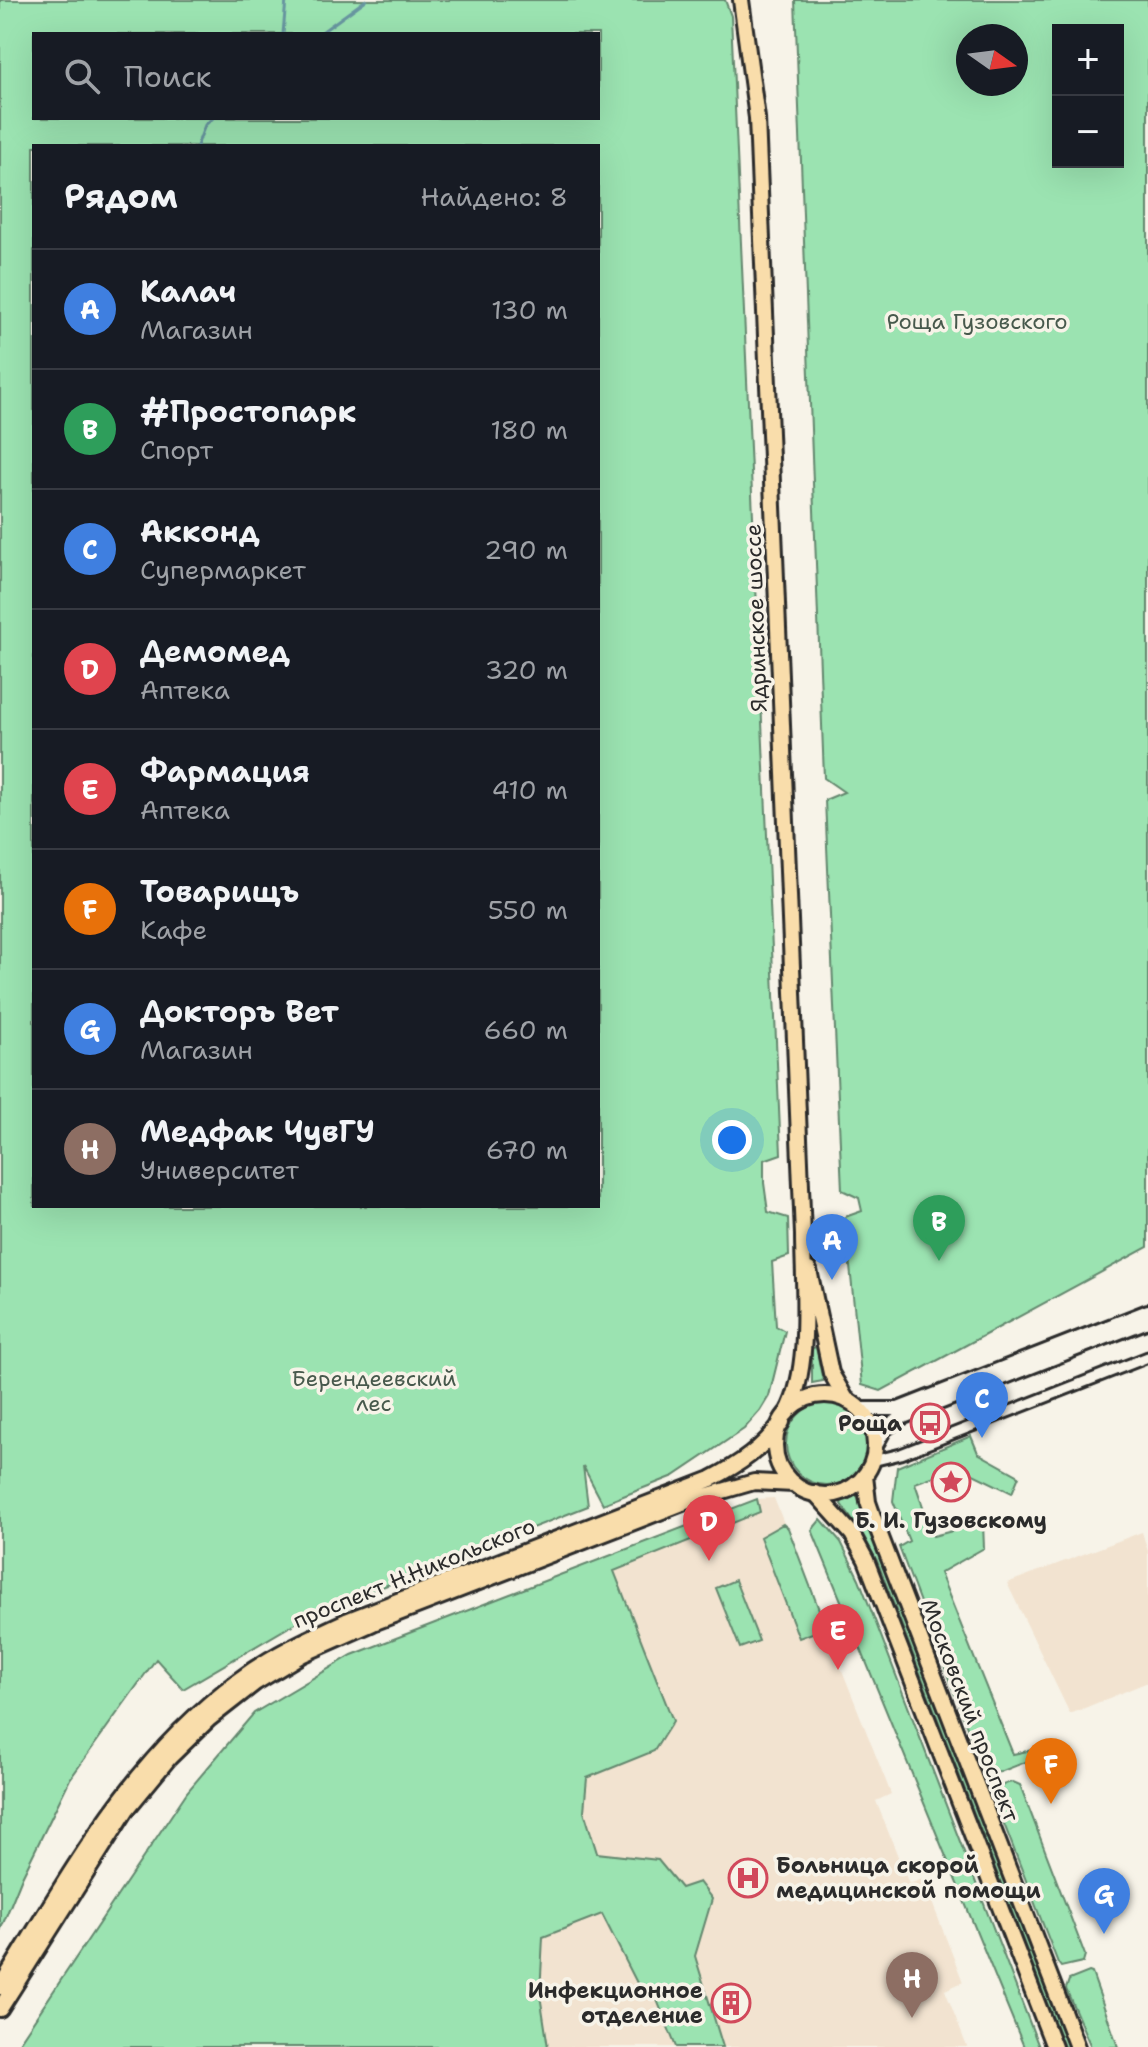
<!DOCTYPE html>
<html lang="ru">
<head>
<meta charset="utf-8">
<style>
	:root { --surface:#171b24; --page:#242831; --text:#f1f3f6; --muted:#9ea1a6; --line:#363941; --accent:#b45309 }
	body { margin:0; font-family:"Shantell Sans",sans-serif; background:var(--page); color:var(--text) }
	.controls { position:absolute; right:24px; top:24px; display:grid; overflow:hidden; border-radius:0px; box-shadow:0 8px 32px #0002 }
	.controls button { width:72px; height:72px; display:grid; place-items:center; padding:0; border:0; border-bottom:2px solid var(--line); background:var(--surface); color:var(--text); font:40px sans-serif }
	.compass { position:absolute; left:956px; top:24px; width:72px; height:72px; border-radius:50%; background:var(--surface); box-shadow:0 8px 32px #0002; rotate:104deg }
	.you { position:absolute; left:732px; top:1140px; width:28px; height:28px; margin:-20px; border:6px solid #fff; border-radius:50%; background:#1a73e8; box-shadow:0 0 0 12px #1a73e833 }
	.badge { display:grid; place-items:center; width:52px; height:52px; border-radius:50%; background:var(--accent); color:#fff; font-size:26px; font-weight:700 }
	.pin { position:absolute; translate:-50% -66px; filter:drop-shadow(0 2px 4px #0008) }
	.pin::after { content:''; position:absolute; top:42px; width:28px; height:24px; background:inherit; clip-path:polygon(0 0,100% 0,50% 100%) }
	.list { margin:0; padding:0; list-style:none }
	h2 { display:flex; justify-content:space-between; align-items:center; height:104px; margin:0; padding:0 32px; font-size:34px }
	h2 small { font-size:26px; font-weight:400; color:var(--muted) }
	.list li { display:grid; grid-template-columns:52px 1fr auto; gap:24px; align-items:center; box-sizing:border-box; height:120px; padding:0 32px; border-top:2px solid var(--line) }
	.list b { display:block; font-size:30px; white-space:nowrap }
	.list p { margin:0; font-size:26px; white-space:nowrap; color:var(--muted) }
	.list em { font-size:26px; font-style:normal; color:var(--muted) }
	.icon { flex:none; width:44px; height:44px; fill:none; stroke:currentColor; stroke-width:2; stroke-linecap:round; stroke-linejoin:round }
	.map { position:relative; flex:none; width:1148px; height:2047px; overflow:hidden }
	.search { position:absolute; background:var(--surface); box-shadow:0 8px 32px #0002; left:32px; top:32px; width:568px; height:88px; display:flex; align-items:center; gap:20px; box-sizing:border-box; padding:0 28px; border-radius:0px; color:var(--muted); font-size:30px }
	.panel { position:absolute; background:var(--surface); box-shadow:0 8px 32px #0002; left:32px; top:144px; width:568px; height:1064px; border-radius:0px }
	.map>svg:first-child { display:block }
	.built { fill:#f2e3d0 }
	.green { fill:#9be3b1; stroke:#63876e; stroke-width:2; fill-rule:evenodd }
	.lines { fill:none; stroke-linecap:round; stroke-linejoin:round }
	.stream { stroke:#6796a0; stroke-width:3 }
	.street-casing { stroke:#2b2b2b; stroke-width:15 }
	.secondary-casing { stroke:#2b2b2b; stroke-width:18 }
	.primary-casing { stroke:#2b2b2b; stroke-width:20 }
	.street { stroke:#f7f3e8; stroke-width:9 }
	.secondary { stroke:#f7f3e8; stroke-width:12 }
	.primary { stroke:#f9ddab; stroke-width:14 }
	.labels { text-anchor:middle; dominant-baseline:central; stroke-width:7; stroke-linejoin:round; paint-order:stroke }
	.park-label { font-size:22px; fill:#47594c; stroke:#f7f3e8 }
	.street-label { font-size:22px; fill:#2b2b2b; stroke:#f7f3e8 }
	.poi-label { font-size:22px; font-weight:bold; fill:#2b2b2b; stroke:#f7f3e8; text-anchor:end }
</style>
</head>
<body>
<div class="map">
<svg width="1148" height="2047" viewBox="0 0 1148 2047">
	<rect width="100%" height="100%" fill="#f7f3e8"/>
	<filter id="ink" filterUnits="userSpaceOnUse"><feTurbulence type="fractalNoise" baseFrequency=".0125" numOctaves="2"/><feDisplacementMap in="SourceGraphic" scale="16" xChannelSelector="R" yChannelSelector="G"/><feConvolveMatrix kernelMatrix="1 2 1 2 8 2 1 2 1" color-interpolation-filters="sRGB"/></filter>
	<g filter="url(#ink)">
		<path class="built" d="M774,1498l117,296 -15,7 33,83 14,-5 40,103 -18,8 22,57h-419l-8,-52 3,-58 60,-23 -80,-326 234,-89z
			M1142,1532l6,19v131l-78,32 -63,-131z"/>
		<path class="green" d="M0,0h725l6,16 50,1138 -17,6v23l4,29 20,6 1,38 -17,6 4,64 9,5 -16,65 -9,15 -16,18 -70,47 -71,28 -20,-38 5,40 -282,111 -123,72 -27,-30 -86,120 -48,98 -22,54zM34,34h564v84h-564zM34,146h564v1060h-564z
			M795,0h353v1247l-267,144 -19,-6 -17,-168 17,-6 -3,-13 -17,-8 -17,-390 19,-8 -20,-14zM1058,30h60v132h-60zM968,36h48v48h-48z
			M816,1347l7,34 -11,2v-35z
			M786 1444a41 41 0 1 1 82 0a41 41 0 1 1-82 0Z
			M971,1436l7,17 41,23 -7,17 -53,-26 -44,16 18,53 50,-13 1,25 -44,25 73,181 24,-5 1,3 -2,6 -36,14 -12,2 -5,-5 -84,-222 10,-6 -16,-40 4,-34z
			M855,1495l3,2 210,550h-4l-187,-486 -14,-26 -22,-31 1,-3z
			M757,1499l3,13 -146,59 59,150 -19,30 -67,27 -3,33 13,42 61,7 23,28 18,-6 13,17 -17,57 28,91h-47l-21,-52 -14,-4 -39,-77 -59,23 -3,58 8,52h-532l171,-255 67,-79 98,-58z
			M821,1519l20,23 18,37 180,468h-15l-212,-517z
			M783,1524l5,4 38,100 -27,10 -39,-101z
			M735,1580l24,61 -19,7 -24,-60z
			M1013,1782l7,3 65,170 -2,7 -22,5 -3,-4 -64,-165c3,-11 8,-14 19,-16z
			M1089,1972l3,1 26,74h-27l-25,-58 3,-9z"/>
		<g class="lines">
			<path class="stream" d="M283,34l3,-34
				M319,34l47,-34
				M197,146l8,-21 8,-7"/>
			<defs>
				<path id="street" d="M872,1461l29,-7 247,-97"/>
				<path id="secondary" d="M860,1409h38l250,-98
					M874,1449l11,-20 16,-11 247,-97"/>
				<path id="primary" d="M741,0l16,118 46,1117c0,50 9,134 -16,178
					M809,1270l22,103 15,26
					M775 1445a50 50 0 1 1 100 0a50 50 0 1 1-100 0Z
					M865,1476l3,26 7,20 202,525
					M815,1493l37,41 14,26 188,487
					M0,1987c70,-112 130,-227 239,-307 33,-25 70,-42 107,-59l365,-142c29,-15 52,-31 71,-57
					M0,2009l127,-200 42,-51 40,-39 46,-36 48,-29 70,-31 315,-122 66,-19 40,2"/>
			</defs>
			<use href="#street" class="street-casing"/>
			<use href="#secondary" class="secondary-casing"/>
			<use href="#primary" class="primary-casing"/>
			<use href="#street" class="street"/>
			<use href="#secondary" class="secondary"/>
			<use href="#primary" class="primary"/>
		</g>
	</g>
	<defs>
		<symbol id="bus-ring" viewBox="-11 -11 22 22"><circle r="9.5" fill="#f7f3e8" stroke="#d1495b" stroke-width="1.5"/><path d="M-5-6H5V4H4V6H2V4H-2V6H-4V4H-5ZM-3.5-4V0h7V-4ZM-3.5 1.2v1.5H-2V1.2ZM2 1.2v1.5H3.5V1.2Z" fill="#d1495b"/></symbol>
		<symbol id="sight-ring" viewBox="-11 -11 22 22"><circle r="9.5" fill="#f7f3e8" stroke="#d1495b" stroke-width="1.5"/><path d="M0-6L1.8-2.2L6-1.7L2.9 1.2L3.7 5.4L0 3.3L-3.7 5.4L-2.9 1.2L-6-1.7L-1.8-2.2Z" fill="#d1495b"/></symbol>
		<symbol id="hospital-ring" viewBox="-11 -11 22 22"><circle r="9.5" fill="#f7f3e8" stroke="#d1495b" stroke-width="1.5"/><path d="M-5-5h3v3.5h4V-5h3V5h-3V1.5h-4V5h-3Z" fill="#d1495b"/></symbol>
		<symbol id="building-ring" viewBox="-11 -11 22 22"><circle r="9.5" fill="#f7f3e8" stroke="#d1495b" stroke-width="1.5"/><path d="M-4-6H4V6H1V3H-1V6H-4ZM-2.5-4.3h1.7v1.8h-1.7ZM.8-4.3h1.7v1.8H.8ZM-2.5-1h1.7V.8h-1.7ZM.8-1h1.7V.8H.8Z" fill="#d1495b"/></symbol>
	</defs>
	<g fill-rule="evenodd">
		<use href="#bus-ring" x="908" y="1401" width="44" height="44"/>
		<use href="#sight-ring" x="929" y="1460" width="44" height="44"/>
		<use href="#hospital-ring" x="726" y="1856" width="44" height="44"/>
		<use href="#building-ring" x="709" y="1981" width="44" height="44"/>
	</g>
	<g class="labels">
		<g class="park-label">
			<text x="977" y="321">Роща Гузовского</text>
			<text x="374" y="1378">Берендеевский<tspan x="374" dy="25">лес</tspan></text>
		</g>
		<g class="street-label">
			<text transform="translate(756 618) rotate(-92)">Ядринское шоссе</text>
			<text transform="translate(414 1573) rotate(-22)">проспект Н.Никольского</text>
			<text transform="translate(970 1710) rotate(69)">Московский проспект</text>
		</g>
		<g class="poi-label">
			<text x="902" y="1423">Роща</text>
			<text x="951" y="1520" text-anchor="middle">Б. И. Гузовскому</text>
			<text x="776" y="1865" text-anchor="start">Больница скорой<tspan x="776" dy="25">медицинской помощи</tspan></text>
			<text x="703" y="1990">Инфекционное<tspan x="703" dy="25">отделение</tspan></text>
		</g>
	</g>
</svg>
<div class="controls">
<button>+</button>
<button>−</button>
</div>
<svg class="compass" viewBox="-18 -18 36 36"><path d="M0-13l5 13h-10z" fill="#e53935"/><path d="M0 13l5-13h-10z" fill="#9ea1a6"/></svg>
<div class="you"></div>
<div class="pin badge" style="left:832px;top:1280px;background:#3f7fe0">A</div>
<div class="pin badge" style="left:939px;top:1261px;background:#2e9e5b">B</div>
<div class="pin badge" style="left:982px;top:1438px;background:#3f7fe0">C</div>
<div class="pin badge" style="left:709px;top:1561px;background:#e0444e">D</div>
<div class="pin badge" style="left:838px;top:1670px;background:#e0444e">E</div>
<div class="pin badge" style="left:1051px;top:1804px;background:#e8710a">F</div>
<div class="pin badge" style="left:1104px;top:1934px;background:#3f7fe0">G</div>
<div class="pin badge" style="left:912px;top:2018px;background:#8d6e63">H</div>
<div class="search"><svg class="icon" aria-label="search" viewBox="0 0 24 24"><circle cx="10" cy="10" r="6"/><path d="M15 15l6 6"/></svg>Поиск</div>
<section class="panel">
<h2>Рядом<small>Найдено: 8</small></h2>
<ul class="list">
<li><span class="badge" style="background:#3f7fe0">A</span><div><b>Калач</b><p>Магазин</p></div><em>130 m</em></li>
<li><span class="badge" style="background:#2e9e5b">B</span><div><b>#Простопарк</b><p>Спорт</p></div><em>180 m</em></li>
<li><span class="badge" style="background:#3f7fe0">C</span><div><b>Акконд</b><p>Супермаркет</p></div><em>290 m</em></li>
<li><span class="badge" style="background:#e0444e">D</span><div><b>Демомед</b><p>Аптека</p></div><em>320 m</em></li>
<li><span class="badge" style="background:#e0444e">E</span><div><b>Фармация</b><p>Аптека</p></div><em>410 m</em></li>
<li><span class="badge" style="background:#e8710a">F</span><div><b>Товарищъ</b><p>Кафе</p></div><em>550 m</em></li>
<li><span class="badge" style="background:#3f7fe0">G</span><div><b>Докторъ Вет</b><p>Магазин</p></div><em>660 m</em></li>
<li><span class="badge" style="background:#8d6e63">H</span><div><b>Медфак ЧувГУ</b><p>Университет</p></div><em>670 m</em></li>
</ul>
</section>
</div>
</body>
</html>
